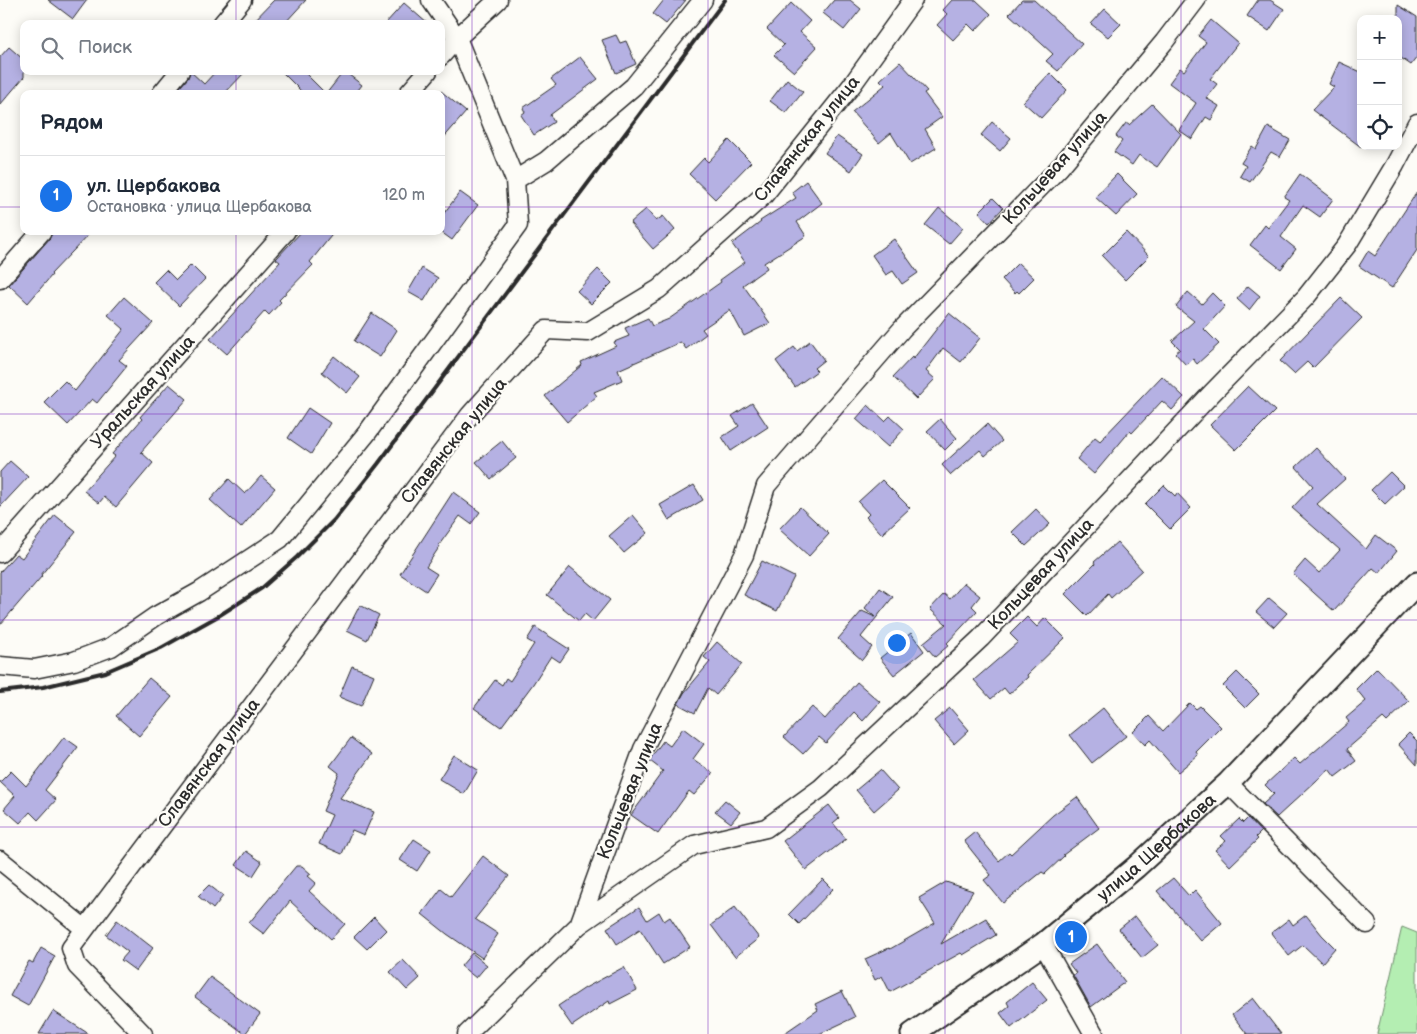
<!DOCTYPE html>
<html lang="ru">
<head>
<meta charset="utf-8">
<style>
	:root { --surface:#fff; --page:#f2f2f3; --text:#1f2937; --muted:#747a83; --line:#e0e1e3; --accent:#1a73e8 }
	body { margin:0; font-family:"Balsamiq Sans",sans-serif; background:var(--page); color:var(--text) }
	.controls { position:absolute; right:15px; top:15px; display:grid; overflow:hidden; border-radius:10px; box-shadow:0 2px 12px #0003 }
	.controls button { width:45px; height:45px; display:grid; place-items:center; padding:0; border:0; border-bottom:1px solid var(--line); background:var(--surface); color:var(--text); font:25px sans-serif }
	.you { position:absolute; left:896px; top:642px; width:18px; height:18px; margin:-12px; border:4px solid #fff; border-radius:50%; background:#1a73e8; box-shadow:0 0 0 8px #1a73e833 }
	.badge { display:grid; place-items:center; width:32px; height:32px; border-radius:50%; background:var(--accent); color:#fff; font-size:16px; font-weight:700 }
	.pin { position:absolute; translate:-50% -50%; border:2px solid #fff; box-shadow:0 1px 5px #0006 }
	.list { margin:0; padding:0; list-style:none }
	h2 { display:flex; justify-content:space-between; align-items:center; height:65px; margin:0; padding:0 20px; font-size:21px }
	h2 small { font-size:16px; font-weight:400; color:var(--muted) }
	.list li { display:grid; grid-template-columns:32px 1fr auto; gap:15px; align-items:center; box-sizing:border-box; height:80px; padding:0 20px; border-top:1px solid var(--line) }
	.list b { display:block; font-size:19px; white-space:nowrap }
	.list p { margin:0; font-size:16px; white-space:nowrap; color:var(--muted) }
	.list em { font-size:16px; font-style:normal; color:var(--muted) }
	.icon { flex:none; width:28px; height:28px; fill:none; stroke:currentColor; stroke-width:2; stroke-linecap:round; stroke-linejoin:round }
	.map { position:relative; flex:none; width:1417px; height:1034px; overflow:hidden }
	.search { position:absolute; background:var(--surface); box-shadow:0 2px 12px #0003; left:20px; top:20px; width:425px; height:55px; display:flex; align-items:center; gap:12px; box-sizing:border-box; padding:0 18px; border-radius:10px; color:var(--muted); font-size:19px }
	.panel { position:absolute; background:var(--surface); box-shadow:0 2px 12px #0003; left:20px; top:90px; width:425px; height:145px; border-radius:10px }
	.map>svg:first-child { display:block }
	.green { fill:#b4eeb2; stroke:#708c6e }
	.building { fill:#b5b1e3; stroke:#2b2b2b }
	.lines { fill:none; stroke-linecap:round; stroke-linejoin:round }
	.minor-casing { stroke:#2b2b2b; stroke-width:21 }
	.tertiary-casing { stroke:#2b2b2b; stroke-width:25 }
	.minor { stroke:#fdfcf7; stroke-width:18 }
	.tertiary { stroke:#fdfcf7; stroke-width:21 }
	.rail { stroke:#2b2b2b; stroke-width:4 }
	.grid { fill:none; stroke:#7b2cbf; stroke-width:1; stroke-opacity:0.55 }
	.labels { text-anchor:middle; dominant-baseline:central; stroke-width:4.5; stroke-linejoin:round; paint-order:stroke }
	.street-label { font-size:18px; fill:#2b2b2b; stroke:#fdfcf7 }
</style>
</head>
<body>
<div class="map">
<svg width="1417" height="1034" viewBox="0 0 1417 1034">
	<rect width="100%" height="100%" fill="#fdfcf7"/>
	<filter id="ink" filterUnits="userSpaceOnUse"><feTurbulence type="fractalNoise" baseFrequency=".02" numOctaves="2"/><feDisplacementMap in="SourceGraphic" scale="10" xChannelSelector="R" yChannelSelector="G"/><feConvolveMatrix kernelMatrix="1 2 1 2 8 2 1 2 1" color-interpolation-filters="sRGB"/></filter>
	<g filter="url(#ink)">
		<path class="green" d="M1402,927l15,6v101h-40z"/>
		<path class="building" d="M48,0h39l-14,19z
			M274,0h32l-22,24h-33z
			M664,0h22l-20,24 -13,-10z
			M834,0h16l11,9 -17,21 -21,-17z
			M952,0h24l15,14 -16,17 -7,-7 -15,16 -16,-15 10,-11 -4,-4z
			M1022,0h12l48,44 -24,27 -12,-10 7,-7 -44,-40z
			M1258,0h12l14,9 -15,22 -22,-15z
			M404,3l24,21h-43z
			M791,3l19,18 -10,11 17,15 -23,25 -20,-17 10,-10 -17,-16z
			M1398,5l19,12v40l-6,8 -13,-9z
			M1105,9l16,15 -13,13 -17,-13z
			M1211,20l27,23 -28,36 7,5 -11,14 13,8 -8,14 -5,-3 -14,22 -13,-9 17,-27 -27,-20 11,-15 4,3 22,-29 -8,-6z
			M616,35l4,8 6,-2 10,23 -20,9 -14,-33z
			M9,47l15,13v17l-24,28v-48z
			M580,57l18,22 -48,36 4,7 -20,13 -13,-20 4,-3 -2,-4 33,-23 -5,-6z
			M900,62l27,29 -3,2 18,24 -17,12 11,19 -26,16 -19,-31 -12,10 -27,-31 33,-27 -5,-5z
			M1339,62l22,10v75l-49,-37 22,-23 -5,-3z
			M190,71l14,13 12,-13h30l-22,23h-39l-6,-6 9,-10z
			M281,71h22l23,23 18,-23 18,14 -7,9h-51z
			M1050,73l17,17 -26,28 -18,-16z
			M787,79l16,13 -17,21 -16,-12z
			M441,91l25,21 -25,29z
			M1152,104l29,30 -24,33 -18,-12 -7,10 -18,-13 8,-11 -6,-5 10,-13 3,2z
			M992,122l19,16 -11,13 -19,-16z
			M1268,127l22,13 -10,17 -9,-5 -21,30 -10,-6 6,-10 -5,-3 11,-17 4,3z
			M837,136l26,18 -12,17 -26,-18z
			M729,140l22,22 -36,37 -26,-25 15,-16 4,4z
			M1117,174l20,20 -21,22 -21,-19z
			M1300,174l33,25 -13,18 -17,-12 -22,32 15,12 -15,20 -31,-24 15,-20 3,3 21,-28 -5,-3z
			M806,181l16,22 -25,19 9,14 -42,27 3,5 -24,17 27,38 -26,13 -14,-26 -28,19 4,5 -20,15 -5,-7 -63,28 4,10 -28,12 3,4 -30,26 -22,-26 37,-31 -1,-3 35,-16 -2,-4 15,-6 -4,-8 23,-10 4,8 17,-7 52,-37 -1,-2 25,-18 -13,-18 29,-22 -1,-1 36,-23 -4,-6z
			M460,192l18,13 -26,35 -11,-8v-15z
			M1417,192v58l-25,38 -33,-22 9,-15 7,5z
			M993,198l10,10 -14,15 -10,-11z
			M939,208l24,20 -14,16 -24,-19z
			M646,209l10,12 7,-5 12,14 -22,19 -23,-26z
			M52,231h40l-41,43 1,1 -24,28 -19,-18 41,-47z
			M302,231h33l-25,31 3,3 -34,35 2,2 -12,13 -4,-4 -38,43 -17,-15 70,-77 -4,-3z
			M1126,232l23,24 -24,24 -23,-24z
			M894,239l24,34 -16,11 -9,-13 -7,4 -14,-20z
			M1018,263l16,15 -15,15 -2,-2 -2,2 -13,-14z
			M191,265l14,14 -26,27 -25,-24 12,-12 10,10z
			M422,268l16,10 -14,23 -16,-9z
			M598,269l14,14 -21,21 -14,-13z
			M1248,286l12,10 -11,14 -12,-11z
			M1188,292l14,12 10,-11 13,13 -21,23 15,15 -22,20 -4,-5 -7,6 -11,-12 5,-4 -8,-8 22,-20 -18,-14z
			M124,297l29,26 -34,37 8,6 -30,37 -5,-4 -24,26 -24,-23 21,-21 10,10 49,-62 -16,-14z
			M1341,298l21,20 -49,50 -6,-6 -13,12 -14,-13z
			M372,313l25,17 -17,27 -26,-16z
			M949,313l31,25 -19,24 -18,-14 -17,23 9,8 -19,20 -23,-22 19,-20 1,2z
			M810,341l14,19 -10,8 3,3 -22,16 -19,-26 18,-14 3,4z
			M334,356l26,21 -13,16 -25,-21z
			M1162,376l22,21 -12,13 -10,-9 -30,32 -2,-2 -36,43 -17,-15 18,-22 5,4z
			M169,384l18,15 -46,53 12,11 -37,44 -12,-10 -5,6 -15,-12 31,-35 -3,-2 30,-35 -2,-2z
			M1248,386l27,25 -39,39 -26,-25z
			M752,403l16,24 -37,24 -9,-14 17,-11 -7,-10z
			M868,405l17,16 5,-5 14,13 -16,18 -32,-28z
			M308,408l22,15 -19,31 -23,-16z
			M940,419l17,19 -12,12 -18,-19z
			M987,424l15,17 -17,15 -5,-6 -29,25 -9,-10z
			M502,441l14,17 -25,21 -15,-17z
			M1316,448l29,31 -28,25 49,45 10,-14 21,16 -18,22 -6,-5 -39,43 -41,-37 12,-14 14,13 21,-23 -48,-42 21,-22 -17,-19z
			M10,461l18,16 -28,30v-35z
			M1390,472l14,14 -19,18 -14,-14z
			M261,476l14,12 -34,40 -31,-28 19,-21 16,15z
			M882,480l28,28 -28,26 -16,-17 3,-3 -11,-12z
			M694,485l9,15 -34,20 -9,-15z
			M1164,485l11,11 2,-3 14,15 -21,21 -25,-25z
			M453,492l27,20 -9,12 -11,-8 -21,29 1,1 -14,21 11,7 -11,17 -26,-17z
			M800,507l29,27 -20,22 -30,-27z
			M1036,509l14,15 -24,22 -14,-14z
			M55,515l21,17 -35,43 1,1 -42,49v-53l16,-18 6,4z
			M633,515l15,18 -24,20 -15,-17z
			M1117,542l25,28 -31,28 -3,-4 -21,22 -22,-22 30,-30 -1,-2z
			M762,561l32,16 -17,34 -33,-16z
			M570,567l40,33 -17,21 -8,-7 -6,7 -32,-26z
			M964,583l16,13 -8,10 5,5 -30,32 2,2 -14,12 -12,-14 23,-19 -16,-15 14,-15 6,5z
			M880,588l13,9 -32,40 11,10 -10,13 -24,-21 24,-28 13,6 -10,-9z
			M1269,598l18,15 -13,14 -18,-15z
			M360,605l19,10 -12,25 -20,-10z
			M1027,617l10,10 8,-9 20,20 -38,37 1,2 -19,17 -5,-6 -13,11 -17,-19 44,-38 -8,-8z
			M535,627l34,22 -9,13 -9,-6 -18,28 -32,43 -27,-19 21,-28 7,5 4,-7 4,3 24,-37 -7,-4z
			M911,633l13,18 -30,24 -14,-17z
			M717,642l25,22 -26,31 -8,-7 -13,25 -17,-9 6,-11 26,-31 -6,-5z
			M352,666l22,9 -13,31 -22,-9z
			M1377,668l32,33 -22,21 -4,-4 -36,31 9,12 -21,16 -6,-8 -52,48 -14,-13 11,-10 -9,-9 29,-27 6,6 49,-42 -3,-4 20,-17 -10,-12z
			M1237,672l22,22 -14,14 -22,-22z
			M149,678l23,19 -33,39 -23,-20z
			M857,682l23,20 -17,19 -9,-9 -28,31 -7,-6 -16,17 -19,-17 28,-30 13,12z
			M1190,703l6,6 4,-3 21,21 -25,25 2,3 -20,17 -28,-32 -5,5 -12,-13 16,-16 14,15z
			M950,708l19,22 -15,14 -20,-23z
			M1103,708l23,28 -34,27 -22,-28z
			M683,728l21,16 -11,15 20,14 -19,22 -5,-4 -31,43 -27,-19 32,-44 -13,-10 2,-5 11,-15 7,5z
			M1409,733l8,8v24l-19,-21z
			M64,737l14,10 -33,43 11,10 -18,20 -8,-8 -10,11 -16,-14 11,-13 -15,-14 11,-11 15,15z
			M351,738l21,16 -32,44 34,14 -10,23 -12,-5 -10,24 -23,-10 13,-29 -9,-4 16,-38 -9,-7z
			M454,755l24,15 -14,24 -25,-15z
			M880,770l18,20 -24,21 -18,-21z
			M1077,797l22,31 -36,27 1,1 -19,18 -3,-2 -39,31 -19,-23 7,-5 -27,-34 11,-9 24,29 10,-9 2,2 42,-39z
			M725,800l15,12 -9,11 -16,-12z
			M829,805l10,13 -6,5 13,16 -40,31 -23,-29z
			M1248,818l13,14 -5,5 2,2 -28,27 -15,-16 11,-9 -5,-5 18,-17 4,4z
			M414,839l17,11 -14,21 -17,-11z
			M246,851l16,11 -9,14 -17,-11z
			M483,856l26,20 -34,43 23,15 -16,24 -35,-24 -25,-20 19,-25 10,8z
			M296,866h6l9,8 -3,2 8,7 -7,8 36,33 -14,15 -41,-38 -26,33 -15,-11z
			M1173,878l16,18 6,-6 27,33 -21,18 -44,-50z
			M823,879l10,10 -34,35 -10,-10z
			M946,882l27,9 -32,53 45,-26 10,17 -33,20 -2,-2 -71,39 -8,-16 -7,4 -10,-21 24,-11 1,1 45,-26 -16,-25z
			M209,885l14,11 -10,13 -15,-13z
			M639,907l8,13 12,-8 5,9 6,-4 20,30 -27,17 -23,-35 -23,15 -10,-16z
			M735,907l24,31 -24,19 -24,-32z
			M1306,915l16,20 13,13 -13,15 -19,-18 -14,11 -18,-23 18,-14 4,6z
			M1135,916l23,29 -16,13 -23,-29z
			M374,917l12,13 -19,19 -13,-12z
			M117,920l36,28 -17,23 -15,-11 7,-8 -22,-17z
			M1097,944l28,38 -34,25 -18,-32 3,-2 -7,-9z
			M41,948l14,8 -27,50 -18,-10 19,-35 4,2z
			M472,953l15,12 -11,13 -15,-12z
			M403,960l17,18 -13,12 -17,-18z
			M624,967l13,23 -27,14 -1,-3 -37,25 -14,-20 27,-18z
			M210,977l50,37 -15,20 -50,-37z
			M1032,982l15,18 -36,28 -11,-15 9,-7 -2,-4z
			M842,991l13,26 -36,17h-36l35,-24 -3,-6z
			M1253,998l28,36h-34l-15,-19z
			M53,1011l36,23h-50z"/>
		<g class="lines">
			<defs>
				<path id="minor" d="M431,0l26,38 58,142
					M222,24l20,-24
					M441,56l16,-18 41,-38
					M161,94l19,-23
					M408,94l20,-23
					M0,279l42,-48
					M0,553l286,-322
					M0,666l34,3 40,-8 37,-14 45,-31 43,-24 81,-53 87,-106 151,-208 -3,-45 31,-19 88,-75 69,-86
					M1228,783l139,141
					M0,860l85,69
					M579,925l115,-80 72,-17 55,-40 160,-150 231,-245 94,-96 41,-52 48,-80 22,-42
					M1043,944l51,90
					M143,1034l-66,-68 -6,-18 14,-19 385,-514 76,-85 42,2 71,-43 105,-94 88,-110 61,-85
					M467,1034l112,-109 64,-176 101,-194 22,-69 136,-157 157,-161 105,-126 32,-42"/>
				<g id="tertiary">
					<path id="s1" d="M912,1034l131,-90 93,-77 92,-84 189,-200"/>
				</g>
			</defs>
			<use href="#minor" class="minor-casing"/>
			<use href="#tertiary" class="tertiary-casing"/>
			<use href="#minor" class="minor"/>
			<use href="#tertiary" class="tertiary"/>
			<path class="rail" d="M0,692l43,-5 62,-15 56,-24 59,-33 42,-27 35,-31 37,-37 44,-56 347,-464"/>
		</g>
	</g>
	<path class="grid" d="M236,0v24M472,0v1034M708,0v1034M945,0v1034M1181,0v1034M236,71v23M0,207h24M441,207h976M236,231v803M0,414h1417M0,620h1417M0,827h1417"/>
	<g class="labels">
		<g class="street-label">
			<text transform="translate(807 139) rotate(-51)">Славянская улица</text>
			<text transform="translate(1055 168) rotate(-48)">Кольцевая улица</text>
			<text transform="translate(143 392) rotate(-48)">Уральская улица</text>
			<text transform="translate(454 441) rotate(-51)">Славянская улица</text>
			<text transform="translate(1041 574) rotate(-47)">Кольцевая улица</text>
			<text transform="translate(209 763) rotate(-53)">Славянская улица</text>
			<text transform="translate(630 791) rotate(-68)">Кольцевая улица</text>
			<text stroke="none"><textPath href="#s1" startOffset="308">улица Щербакова</textPath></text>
		</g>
	</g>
</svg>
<div class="controls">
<button>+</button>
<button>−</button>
<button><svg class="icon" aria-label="locate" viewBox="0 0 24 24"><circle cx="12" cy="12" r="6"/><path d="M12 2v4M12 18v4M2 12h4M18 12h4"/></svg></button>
</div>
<div class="you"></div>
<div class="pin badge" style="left:1071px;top:937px">1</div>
<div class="search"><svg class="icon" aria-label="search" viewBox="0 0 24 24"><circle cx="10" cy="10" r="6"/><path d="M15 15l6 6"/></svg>Поиск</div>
<section class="panel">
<h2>Рядом<small></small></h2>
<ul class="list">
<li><span class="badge">1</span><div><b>ул. Щербакова</b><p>Остановка · улица Щербакова</p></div><em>120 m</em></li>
</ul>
</section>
</div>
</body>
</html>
